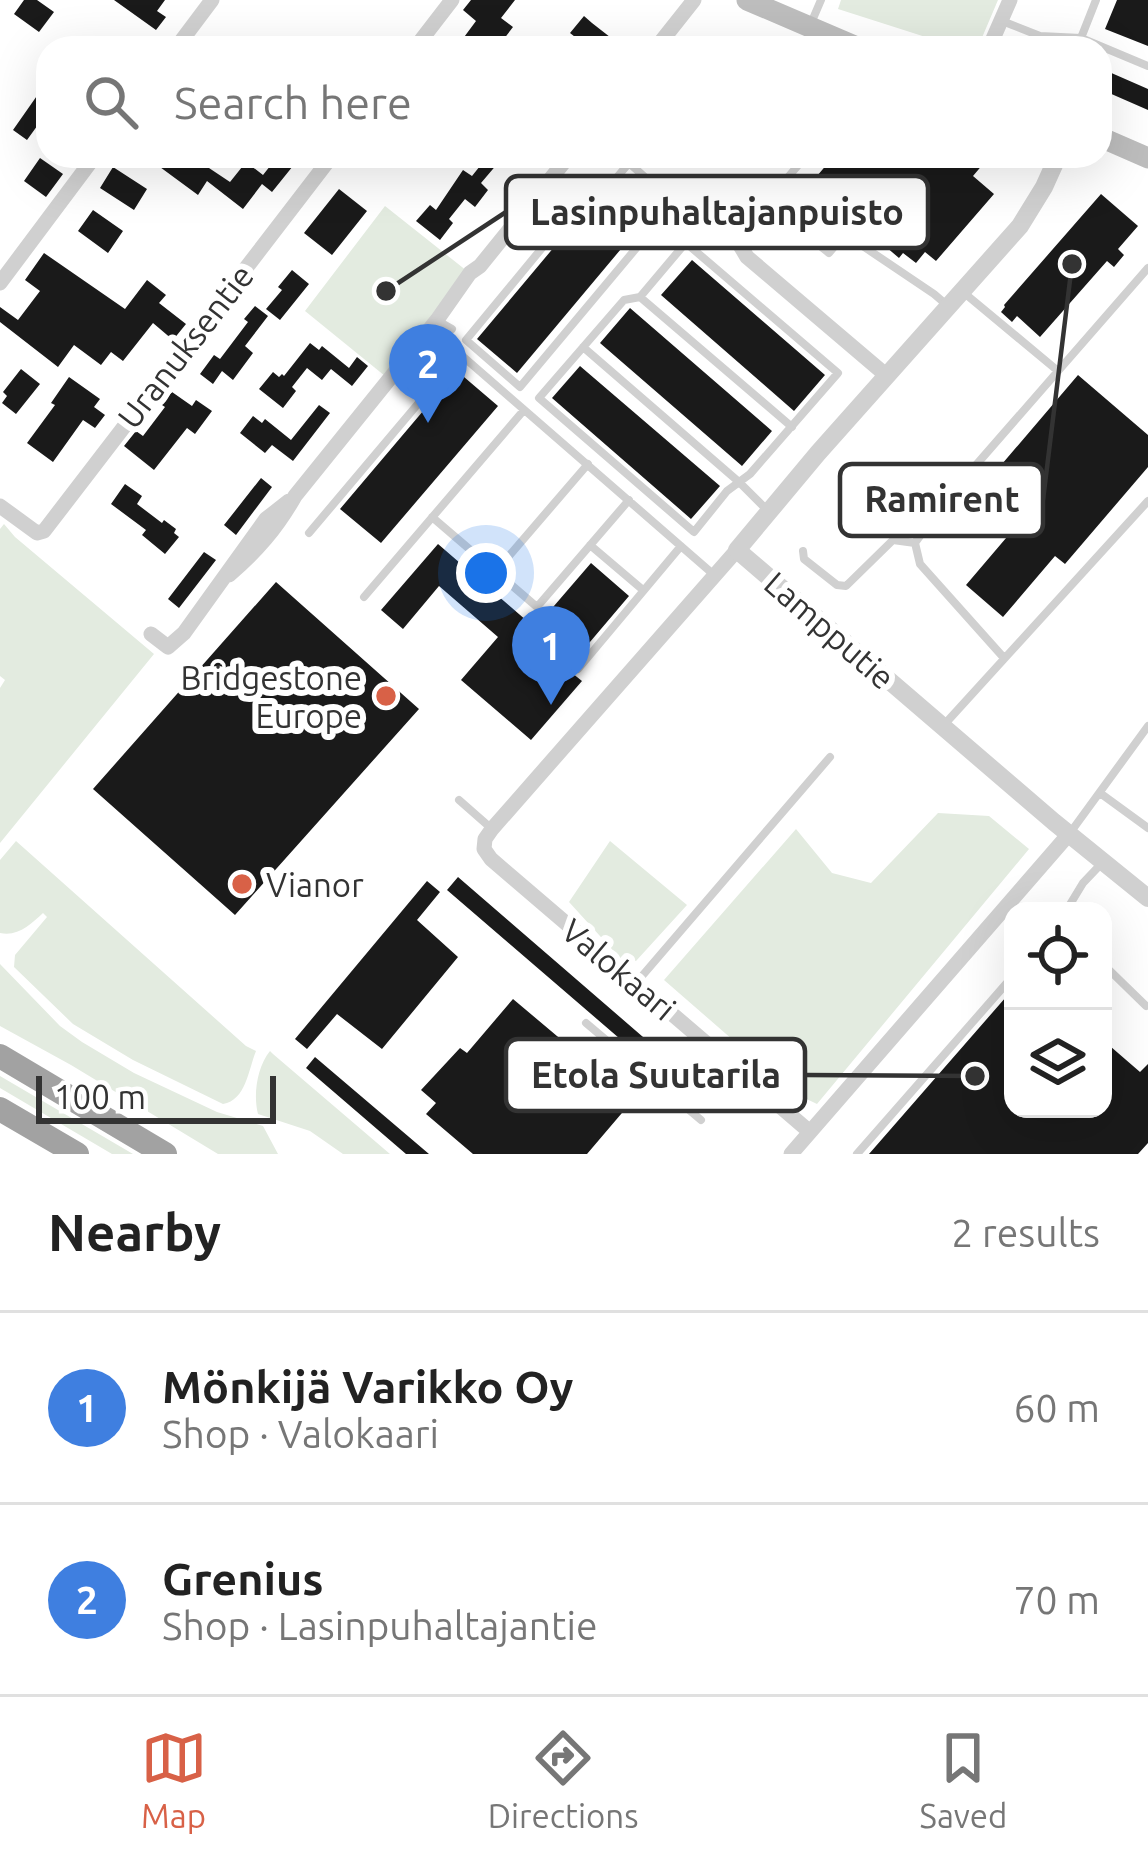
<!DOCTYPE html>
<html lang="en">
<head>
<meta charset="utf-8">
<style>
	:root { --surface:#fff; --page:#f6f6f6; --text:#222; --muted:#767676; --line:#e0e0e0; --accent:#d86147 }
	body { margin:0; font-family:Ubuntu,sans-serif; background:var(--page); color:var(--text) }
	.controls { position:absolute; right:36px; bottom:36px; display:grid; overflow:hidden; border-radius:24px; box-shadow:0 12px 48px #0002 }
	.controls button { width:108px; height:108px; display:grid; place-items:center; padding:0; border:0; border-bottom:3px solid var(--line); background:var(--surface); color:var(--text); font:60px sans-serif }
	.scale { position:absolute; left:36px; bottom:30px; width:240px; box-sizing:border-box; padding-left:12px; border:6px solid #333; border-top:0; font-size:33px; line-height:42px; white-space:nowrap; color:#333; -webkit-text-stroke:9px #fff; paint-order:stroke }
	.you { position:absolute; left:486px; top:573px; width:42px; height:42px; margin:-30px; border:9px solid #fff; border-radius:50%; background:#1a73e8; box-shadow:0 0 0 18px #1a73e833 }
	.badge { display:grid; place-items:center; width:78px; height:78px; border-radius:50%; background:var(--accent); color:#fff; font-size:39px; font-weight:700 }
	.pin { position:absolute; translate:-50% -99px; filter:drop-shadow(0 3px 6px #0008) }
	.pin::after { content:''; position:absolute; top:63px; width:42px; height:36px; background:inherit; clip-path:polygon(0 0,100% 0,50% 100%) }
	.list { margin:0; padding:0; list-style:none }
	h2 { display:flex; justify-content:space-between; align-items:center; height:156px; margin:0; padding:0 48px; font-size:51px }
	h2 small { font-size:39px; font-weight:400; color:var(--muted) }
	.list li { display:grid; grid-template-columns:78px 1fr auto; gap:36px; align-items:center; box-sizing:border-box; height:192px; padding:0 48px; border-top:3px solid var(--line) }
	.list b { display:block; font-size:45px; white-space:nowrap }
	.list p { margin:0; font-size:39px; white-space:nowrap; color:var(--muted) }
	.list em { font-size:39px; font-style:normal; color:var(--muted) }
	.icon { flex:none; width:66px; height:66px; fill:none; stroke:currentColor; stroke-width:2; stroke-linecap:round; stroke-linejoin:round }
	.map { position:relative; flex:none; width:1148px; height:1154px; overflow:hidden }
	.search { position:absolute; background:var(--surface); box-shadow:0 12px 48px #0002; left:36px; right:36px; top:36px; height:132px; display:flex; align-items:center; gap:30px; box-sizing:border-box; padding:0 42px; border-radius:36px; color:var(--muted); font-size:45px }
	.sheet { height:540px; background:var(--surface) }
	nav { display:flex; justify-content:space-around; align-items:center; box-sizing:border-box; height:168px; border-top:3px solid var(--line); background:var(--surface); font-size:33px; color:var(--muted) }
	nav a { display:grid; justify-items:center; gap:6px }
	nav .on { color:var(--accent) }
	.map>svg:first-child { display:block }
	.green { fill:#e3ebe0 }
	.building { fill:#1a1a1a }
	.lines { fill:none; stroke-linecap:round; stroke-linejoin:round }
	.service { stroke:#d0d0d0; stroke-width:8 }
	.minor { stroke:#d0d0d0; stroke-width:15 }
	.tertiary { stroke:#d0d0d0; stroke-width:18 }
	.secondary { stroke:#bdbdbd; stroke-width:21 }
	.trunk { stroke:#a2a2a2; stroke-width:24 }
	.poi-dot { fill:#d86147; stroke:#fff; stroke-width:4.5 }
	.labels { text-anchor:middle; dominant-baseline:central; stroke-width:12; stroke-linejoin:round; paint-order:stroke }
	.street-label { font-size:33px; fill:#333; stroke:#fff }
	.poi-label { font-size:33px; fill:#333; stroke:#fff; text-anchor:end }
	.leader { fill:none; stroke:#333; stroke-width:4.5 }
	.callout-dot { fill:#333; stroke:#fff; stroke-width:4.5 }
	.callout { fill:#fff; stroke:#333; stroke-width:4.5 }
	.callout-label { font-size:36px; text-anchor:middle; font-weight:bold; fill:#333 }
</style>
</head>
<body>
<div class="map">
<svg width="1148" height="1154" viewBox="0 0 1148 1154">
	<rect width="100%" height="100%" fill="#fff"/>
	<path class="green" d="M841,0h157l-17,40 -7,8h-14l-122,-39z
		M385,206l82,65 -82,105 -80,-65z
		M4,524l11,13 139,117 -154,189v-155l5,-8 -5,-4v-147z
		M938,813l51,3 40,33 -212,255 -23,-11 -130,-113 132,-151 36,44 39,10z
		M16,841l230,205 10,5c-8,20 -10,49 -33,53l-90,-44 -60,-36 -59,-57 1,-12 32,-38 -4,-4c-12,11 -25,24 -43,20v-73z
		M610,841l77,64 -51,56 -16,-3 -51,-56z
		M0,964l60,62 22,16 52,31 83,39 46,14 15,28h-60l-147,-89 -71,-39z
		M270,1051l3,3 117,100h-47l-33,-23 -52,-17c-5,-19 -1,-47 12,-63z
		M0,1076l133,78h-21l-112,-66z"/>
	<path class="building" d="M24,0h13l17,12 -15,20 -25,-18z
		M114,0h51l-8,11 9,6 -10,13z
		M471,0h44l-14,18 12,9 -16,21h-41l20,-27 -13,-11z
		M1117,0h31v46l-43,-17z
		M584,16l8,7 32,25h-35l-19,-15z
		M1100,68l48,21v21l-48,-21z
		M48,80v47l-8,-5 -13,18 -14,-10z
		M145,156l38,2 8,-2 39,26 16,-20 17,13 15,-19h23l-29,36 -10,-8 -19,25 -36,-28 -9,14z
		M488,156h16l-23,27 7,7 -13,17 -10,-8 -16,20 4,4 -13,17 -24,-19 14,-16 6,5 27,-40 9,6z
		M834,156h143l7,7 -11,13 21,18 -58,67 -11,-9 -9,11 -13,-10 -4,5 -54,-46 -17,20 -34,-29z
		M40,158l23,16 -17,23 -22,-16z
		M113,167l34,22 -13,21 -34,-22z
		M339,189l28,22 -35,44 -28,-22z
		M1101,194l37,32 -20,23 6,6 -10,12 -7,-6 -67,76 -23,-21 -5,6 -11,-10 4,-5 -1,-2z
		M586,209l40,34 -109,130 -40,-34z
		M93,210l30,21 -15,22 -30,-22z
		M44,253l81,56 22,-29 19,15 -7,8 27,21 -13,16 -20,-17 -30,38 -12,-9 -10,13 -27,-20 -16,22 -58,-45v-15l18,13 22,-29 -15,-11z
		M692,260l133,115 -31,36 -133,-116z
		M292,270l17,14 -29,36 -14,-11 16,-19 -4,-3z
		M255,306l13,10 -23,30 8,7 -20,27 -11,-9 -9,13 -13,-10 14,-19 6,4 28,-37 -4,-3z
		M630,308l142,123 -30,35 -142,-123z
		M310,343l9,7 3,-4 27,22 8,-11 11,9 -16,20 -21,-17 -9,11 -15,-12 -15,19 4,4 -13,17 -24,-19 14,-17 6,5 3,-3 2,2z
		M580,366l140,120 -29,33 -139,-121z
		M21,369l19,15 -24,30 -14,-11 5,-7 -4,-4z
		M457,371l41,35 -117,137 -41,-34z
		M1078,375l70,60v32l-83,97 -10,-8 -52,61 -37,-32 52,-61 -39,-33z
		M69,377l31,22 -6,8 11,8 -10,13 -12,-8 -30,42 -26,-19 28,-38 -4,-2z
		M172,392l20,14 4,-6 16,11 -17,23 -8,-6 -33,42 -30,-24 12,-15 7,5 22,-29 -3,-2z
		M319,405l11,8 -37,48 -21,-16 -7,8 -25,-20 13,-17 9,7 3,-4 26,21z
		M261,478l11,9 -36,48 -12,-10z
		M125,484l17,12 -5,8 25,19 2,-3 12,9 -2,4 5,4 -14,17 -23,-19 4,-5 -35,-26z
		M438,544l97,84 56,-65 38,33 -62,73 15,12 -51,59 -70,-60 37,-43 -59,-51 -36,43 -22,-19z
		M204,552l12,8 -37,48 -11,-9z
		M276,582l143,127 -184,206 -142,-126z
		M458,877l207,179 -10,13 -208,-179z
		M427,881l13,11 -23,28 41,37 -76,92 -45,-35 -30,35 -12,-10z
		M1013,989v120h90v-69l37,32 8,-8v79l-10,11h-269z
		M513,999l120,101 -46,54h-114l-47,-40 10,-11 -15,-13 39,-42 7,5z
		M315,1057l114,97h-23l-100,-86z"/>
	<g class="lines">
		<path class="service" d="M812,21l9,-21
			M1002,21l38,15 41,2 67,28
			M1081,38l15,-38
			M806,156l-40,47 63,50 16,-19 89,60 14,12
			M602,195l46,39
			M674,203l-154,184 -54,-47 119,-144 17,-1 27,-32 45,40 45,11
			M686,243l152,130 -88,101 -23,17 -33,41 -155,-134 85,-98 16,-3 59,-70 20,-12
			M963,292l95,79
			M640,297l152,130
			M438,321l14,8
			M583,347l156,135 27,27
			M432,517l105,90 92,-107
			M309,533l151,-179 253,220
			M590,545l53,45
			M803,551l1,8 33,26 9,1 47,-46 22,3
			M496,571l92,-107
			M364,597l160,-187
			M1004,658l-84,-94 -5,-21 34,-47 199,-228
			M578,669l103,-123
			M943,726l205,-225
			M1100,793l48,35
			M459,800l33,29
			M1070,833l78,-107
			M1066,911l17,-28 19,-20
			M1103,964l43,42
			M636,983l194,-226
			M586,1023l115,97
			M668,1091l38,-44
			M857,1154l156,-178"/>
		<path class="minor" d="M176,48l36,-48
			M415,48l37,-48
			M656,48l38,-48
			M989,48l21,-48
			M721,214l26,43 140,119
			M0,283l95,-127
			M0,506l37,27 7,-2 288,-375
			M737,550l-245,279 -7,10 -1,10 7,10 319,273
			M229,575c28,-24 48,-47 66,-79l142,-176 33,-47 10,-7 89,-110
			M151,634l17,13 16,-14 82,-114 23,-18
			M791,1154l278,-320"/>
		<path class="tertiary" d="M1058,156l-14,31 -24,39 -202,227 -81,97 317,272 94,76"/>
		<path class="secondary" d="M747,0l112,48
			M1100,137l48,21"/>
		<path class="trunk" d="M0,1056l165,98
			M0,1109l77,45"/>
	</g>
	<g class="poi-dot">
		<circle cx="386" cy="696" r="12"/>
		<circle cx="242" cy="884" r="12"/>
	</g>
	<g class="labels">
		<g class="street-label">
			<text transform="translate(185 346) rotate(-52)">Uranuksentie</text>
			<text transform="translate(830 630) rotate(41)">Lampputie</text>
			<text transform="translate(619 969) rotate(40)">Valokaari</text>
		</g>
		<g class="poi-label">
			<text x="362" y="677">Bridgestone<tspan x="362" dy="38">Europe</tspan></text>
			<text x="266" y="884" text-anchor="start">Vianor</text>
		</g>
	</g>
	<path class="leader" d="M386 291L506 212M1072 264L1043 500M975 1076L805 1075"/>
	<g class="callout-dot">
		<circle cx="386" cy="291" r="12"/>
		<circle cx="1072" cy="264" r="12"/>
		<circle cx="975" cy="1076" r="12"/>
	</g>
	<g class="callout">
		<rect x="506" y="176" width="422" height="72" rx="12"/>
		<rect x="840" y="464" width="203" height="72" rx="12"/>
		<rect x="506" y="1039" width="299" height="72" rx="12"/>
	</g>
	<g class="callout-label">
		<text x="717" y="225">Lasinpuhaltajanpuisto</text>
		<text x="942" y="512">Ramirent</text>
		<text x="656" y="1088">Etola Suutarila</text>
	</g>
</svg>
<div class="controls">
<button><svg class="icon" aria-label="locate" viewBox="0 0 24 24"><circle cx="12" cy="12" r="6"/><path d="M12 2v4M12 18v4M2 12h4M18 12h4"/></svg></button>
<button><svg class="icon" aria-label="layers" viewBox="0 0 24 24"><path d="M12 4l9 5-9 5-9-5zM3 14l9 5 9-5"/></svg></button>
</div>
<div class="scale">100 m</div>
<div class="you"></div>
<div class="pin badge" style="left:551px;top:705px;background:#3f7fe0">1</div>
<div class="pin badge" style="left:428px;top:423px;background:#3f7fe0">2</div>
<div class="search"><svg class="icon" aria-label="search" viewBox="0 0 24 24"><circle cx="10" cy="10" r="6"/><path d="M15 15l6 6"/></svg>Search here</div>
</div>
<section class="sheet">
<h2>Nearby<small>2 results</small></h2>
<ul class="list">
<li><span class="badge" style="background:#3f7fe0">1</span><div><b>Mönkijä Varikko Oy</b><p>Shop · Valokaari</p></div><em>60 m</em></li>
<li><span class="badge" style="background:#3f7fe0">2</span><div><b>Grenius</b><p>Shop · Lasinpuhaltajantie</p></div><em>70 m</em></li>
</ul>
</section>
<nav>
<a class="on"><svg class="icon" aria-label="map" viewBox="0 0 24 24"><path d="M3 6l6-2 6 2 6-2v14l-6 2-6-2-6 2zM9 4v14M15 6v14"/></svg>Map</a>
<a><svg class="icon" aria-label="directions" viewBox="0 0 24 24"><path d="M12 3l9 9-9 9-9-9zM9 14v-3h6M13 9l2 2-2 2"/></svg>Directions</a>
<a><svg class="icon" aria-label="saved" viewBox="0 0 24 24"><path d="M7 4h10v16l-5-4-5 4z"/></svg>Saved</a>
</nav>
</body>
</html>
